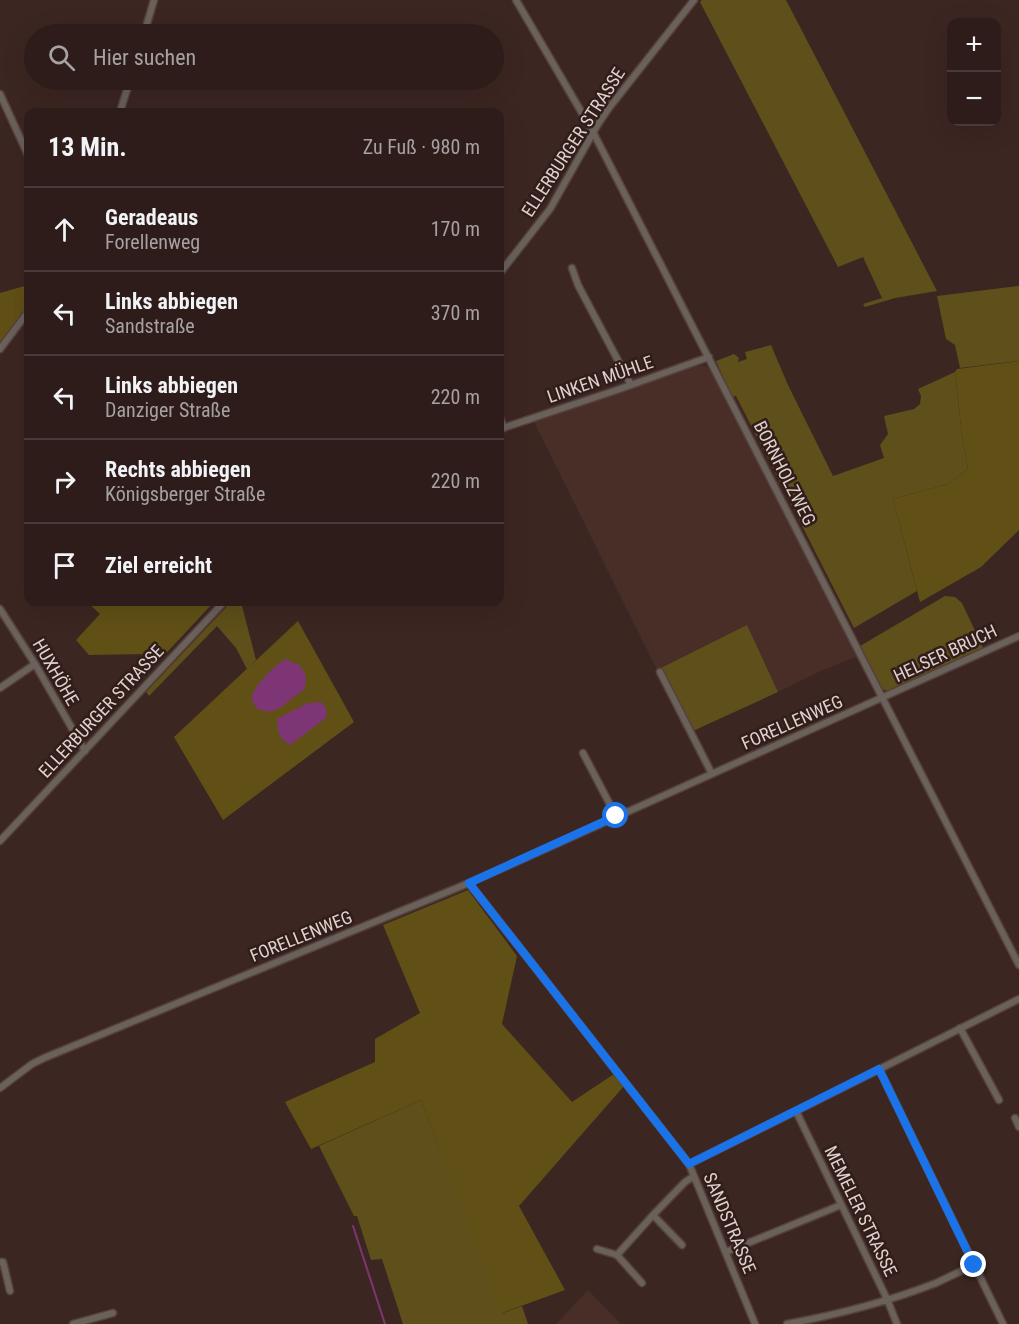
<!DOCTYPE html>
<html lang="de">
<head>
<meta charset="utf-8">
<style>
	:root { --surface:#2d1c1a; --page:#392927; --text:#f1f3f6; --muted:#a7a1a2; --line:#483a39 }
	body { margin:0; font-family:"Roboto Condensed",sans-serif; background:var(--page); color:var(--text) }
	.controls { position:absolute; right:18px; top:18px; display:grid; overflow:hidden; border-radius:12px; box-shadow:0 6px 24px #0002 }
	.controls button { width:54px; height:54px; display:grid; place-items:center; padding:0; border:0; border-bottom:2px solid var(--line); background:var(--surface); color:var(--text); font:30px sans-serif }
	.stop { position:absolute; width:18px; height:18px; margin:-14px; border:4px solid #1a73e8; border-radius:50%; background:#fff }
	.stop.end { background:#1a73e8; border-color:#fff; box-shadow:0 2px 6px #0008 }
	.list { margin:0; padding:0; list-style:none }
	h2 { display:flex; justify-content:space-between; align-items:center; height:78px; margin:0; padding:0 24px; font-size:26px }
	h2 small { font-size:20px; font-weight:400; color:var(--muted) }
	.list li { display:grid; grid-template-columns:39px 1fr auto; gap:18px; align-items:center; box-sizing:border-box; height:84px; padding:0 24px; border-top:2px solid var(--line) }
	.list b { display:block; font-size:22px; white-space:nowrap }
	.list p { margin:0; font-size:20px; white-space:nowrap; color:var(--muted) }
	.list em { font-size:20px; font-style:normal; color:var(--muted) }
	.icon { flex:none; width:33px; height:33px; fill:none; stroke:currentColor; stroke-width:2; stroke-linecap:round; stroke-linejoin:round }
	.map { position:relative; flex:none; width:1019px; height:1324px; overflow:hidden }
	.search { position:absolute; background:var(--surface); box-shadow:0 6px 24px #0002; left:24px; top:24px; width:480px; height:66px; display:flex; align-items:center; gap:15px; box-sizing:border-box; padding:0 21px; border-radius:33px; color:var(--muted); font-size:22px }
	.panel { position:absolute; background:var(--surface); box-shadow:0 6px 24px #0002; left:24px; top:108px; width:480px; height:498px; border-radius:12px }
	.map>svg:first-child { display:block }
	.built { fill:#492d27 }
	.green { fill:#5f4f1a }
	.forest { fill:#615016 }
	.water { fill:#7d3575 }
	.lines { fill:none; stroke-linecap:round; stroke-linejoin:round }
	.stream { stroke:#7d3575; stroke-width:2 }
	.street-casing { stroke:#56413e; stroke-width:9 }
	.street { stroke:#69615a; stroke-width:6 }
	.route { stroke:#1a73e8; stroke-width:8 }
	.labels { text-anchor:middle; dominant-baseline:central; stroke-width:5; stroke-linejoin:round; paint-order:stroke }
	.street-label { font-size:18px; fill:#dfd1ce; stroke:#311d19 }
</style>
</head>
<body>
<div class="map">
<svg width="1019" height="1324" viewBox="0 0 1019 1324">
	<rect width="100%" height="100%" fill="#3c2622"/>
	<path class="built" d="M694,366h13l8,12 143,278 -37,15 -43,21 -31,-66 -90,44 -123,-248z
		M588,1290l33,34h-65z"/>
	<path class="green" d="M702,0h84l151,291 -42,7 -30,9 -2,-3 19,-6 -19,-41 -25,10 -138,-265z
		M1019,286v75l-59,7 -5,-23 -9,-6 -9,-43z
		M771,345l17,40 45,91 51,-18 -4,-13 8,-11 -4,-18 30,-7 6,-5 1,-8 -3,-7 37,-17 7,64 6,33 -20,15 -55,15 24,92 -63,37 -118,-232 -4,1 -16,-36 18,-7 5,4 -1,4 9,-3 -2,-7z
		M945,596l10,1 7,6 21,45 -96,43 -5,-2 -22,-43z
		M231,602h10l15,58 -9,9 -11,-21 -19,-22 -68,70 -3,-4z
		M747,625l31,67 -85,39 -32,-60v-3z
		M421,1100l82,213 19,-7 6,18h-125l-21,-65 -11,1 -14,-44h-3l-35,-70z"/>
	<path class="forest" d="M28,285v22l-28,37v-51z
		M1019,361v169l-38,37 -61,35 -27,-103 55,-15 20,-15 -6,-33 -7,-64 2,-3z
		M87,602h127l-58,62 -9,-10 -58,1 -13,-15 24,-26z
		M298,621l56,101 -131,98 -49,-83z
		M468,890l49,66 -15,68 70,78 42,-28 10,12 -105,120 46,84 -63,23 -81,-213 -110,49 -26,-47 90,-40v-23l45,-26 -37,-88z"/>
	<path class="water" d="M285,659l14,6 6,8 1,8 -2,8 -24,19 -11,4 -12,-3c-1,-2 -4,-7 -5,-9 -2,-12 23,-34 33,-41z
		M322,702l4,7 1,8 -37,28c-11,-7 -14,-14 -12,-27l30,-15z"/>
	<g class="lines">
		<path class="stream" d="M353,1226l32,98"/>
		<defs>
			<path id="street" d="M516,0l77,132 426,833
				M144,34l10,-34
				M0,94l28,61
				M120,112l10,-32
				M572,268l6,17 53,100
				M500,273l50,-64 48,-85 11,-16 85,-108
				M0,349l28,-37
				M500,418l4,10
				M500,429l117,-39 92,-33
				M0,609l35,55 50,87
				M660,672l52,102
				M0,688l35,-24
				M583,753l33,63
				M0,841l224,-239
				M469,883l220,281 66,160
				M960,1028l39,72
				M879,1069l124,255
				M0,1088l32,-24 12,-6 425,-175 550,-247
				M796,1111l91,188 10,25
				M1015,1118l4,9
				M689,1164l107,-53 223,-112
				M682,1245l-29,-30 32,-33 9,-6
				M597,1249l20,6
				M726,1252l115,-47
				M0,1262h3l7,29
				M642,1283l-25,-28 36,-40
				M73,1324l40,-11
				M787,1324c48,-9 103,-23 149,-41 13,-6 25,-12 38,-18"/>
		</defs>
		<use href="#street" class="street-casing"/>
		<use href="#street" class="street"/>
	</g>
	<g class="lines">
		<path class="route" d="M616,816l-147,67 220,281 190,-95 95,196"/>
	</g>
	<g class="labels">
		<g class="street-label">
			<text transform="translate(573 142) rotate(-57)">ELLERBURGER STRASSE</text>
			<text transform="translate(600 379) rotate(-19)">LINKEN MÜHLE</text>
			<text transform="translate(785 473) rotate(63)">BORNHOLZWEG</text>
			<text transform="translate(945 653) rotate(-25)">HELSER BRUCH</text>
			<text transform="translate(56 672) rotate(60)">HUXHÖHE</text>
			<text transform="translate(101 711) rotate(-47)">ELLERBURGER STRASSE</text>
			<text transform="translate(792 722) rotate(-24)">FORELLENWEG</text>
			<text transform="translate(301 936) rotate(-22)">FORELLENWEG</text>
			<text transform="translate(861 1211) rotate(64)">MEMELER STRASSE</text>
			<text transform="translate(730 1223) rotate(67)">SANDSTRASSE</text>
		</g>
	</g>
</svg>
<div class="controls">
<button>+</button>
<button>−</button>
</div>
<div class="stop" style="left:616px;top:816px"></div>
<div class="stop end" style="left:974px;top:1265px"></div>
<div class="search"><svg class="icon" aria-label="search" viewBox="0 0 24 24"><circle cx="10" cy="10" r="6"/><path d="M15 15l6 6"/></svg>Hier suchen</div>
<section class="panel">
<h2>13 Min.<small>Zu Fuß · 980 m</small></h2>
<ul class="list">
<li><svg class="icon" aria-label="ahead" viewBox="0 0 24 24"><path d="M12 20V5M6 11l6-6 6 6"/></svg><div><b>Geradeaus</b><p>Forellenweg</p></div><em>170 m</em></li>
<li><svg class="icon" aria-label="left" viewBox="0 0 24 24"><path d="M17 20v-9H6M10 6l-5 5 5 5"/></svg><div><b>Links abbiegen</b><p>Sandstraße</p></div><em>370 m</em></li>
<li><svg class="icon" aria-label="left" viewBox="0 0 24 24"><path d="M17 20v-9H6M10 6l-5 5 5 5"/></svg><div><b>Links abbiegen</b><p>Danziger Straße</p></div><em>220 m</em></li>
<li><svg class="icon" aria-label="right" viewBox="0 0 24 24"><path d="M7 20v-9h11M14 6l5 5-5 5"/></svg><div><b>Rechts abbiegen</b><p>Königsberger Straße</p></div><em>220 m</em></li>
<li><svg class="icon" aria-label="arrive" viewBox="0 0 24 24"><path d="M6 21V4h12l-3 4 3 4H6"/></svg><div><b>Ziel erreicht</b></div></li>
</ul>
</section>
</div>
</body>
</html>
